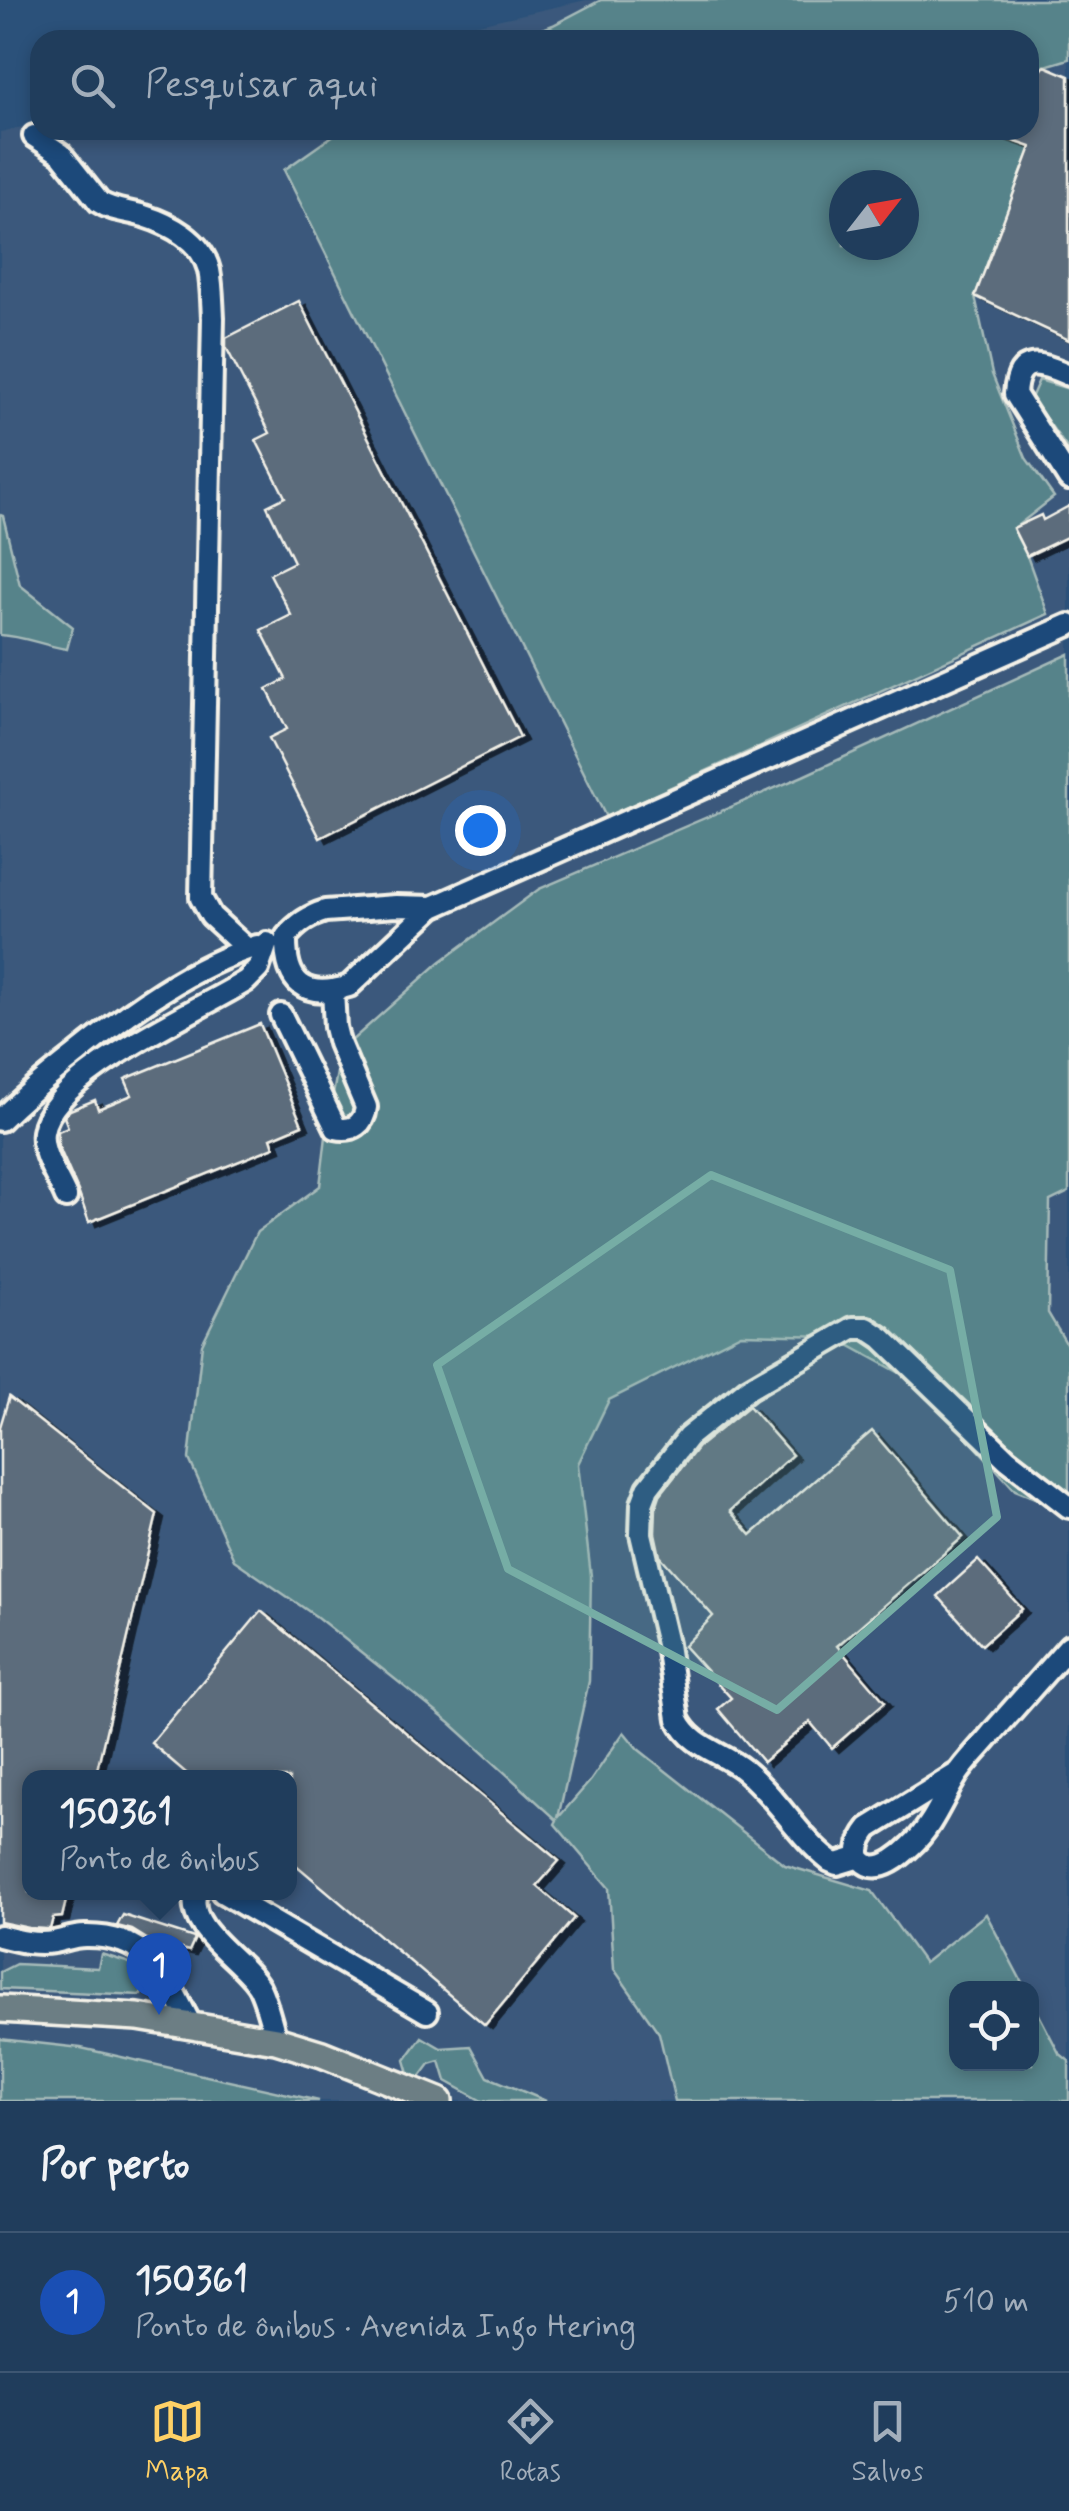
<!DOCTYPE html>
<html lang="pt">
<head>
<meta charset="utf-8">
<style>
	:root { --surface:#203d5c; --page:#284462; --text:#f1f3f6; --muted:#a2aebb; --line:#3d5672; --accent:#ffd166 }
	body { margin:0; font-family:Mynerve,sans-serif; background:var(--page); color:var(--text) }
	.controls { position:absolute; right:30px; bottom:30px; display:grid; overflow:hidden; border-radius:20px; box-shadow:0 5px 15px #0003 }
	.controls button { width:90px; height:90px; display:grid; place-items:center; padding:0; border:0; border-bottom:2px solid var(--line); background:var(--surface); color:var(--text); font:50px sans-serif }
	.compass { position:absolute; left:829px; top:170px; width:90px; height:90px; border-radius:50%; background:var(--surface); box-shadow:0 5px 15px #0003; rotate:59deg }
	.you { position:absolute; left:480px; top:830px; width:35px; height:35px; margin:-25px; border:8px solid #fff; border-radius:50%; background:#1a73e8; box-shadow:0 0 0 15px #1a73e833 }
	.badge { display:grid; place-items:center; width:65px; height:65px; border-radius:50%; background:var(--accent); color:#fff; font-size:32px; font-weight:700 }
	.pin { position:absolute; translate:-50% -82px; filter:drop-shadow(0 2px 5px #0008) }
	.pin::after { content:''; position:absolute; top:52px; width:35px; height:30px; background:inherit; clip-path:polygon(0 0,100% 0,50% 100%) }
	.popup { position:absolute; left:22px; top:1770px; width:275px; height:130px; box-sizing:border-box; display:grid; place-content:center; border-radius:20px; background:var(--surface); filter:drop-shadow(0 2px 8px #0005); font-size:32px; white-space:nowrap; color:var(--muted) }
	.popup b { font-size:38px; color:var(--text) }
	.popup::after { content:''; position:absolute; left:50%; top:100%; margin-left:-20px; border:20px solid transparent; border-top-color:var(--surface) }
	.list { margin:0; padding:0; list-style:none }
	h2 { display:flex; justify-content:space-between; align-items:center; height:130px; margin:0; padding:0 40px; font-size:42px }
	h2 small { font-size:32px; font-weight:400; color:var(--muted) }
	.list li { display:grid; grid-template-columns:65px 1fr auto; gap:30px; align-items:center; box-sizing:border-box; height:140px; padding:0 40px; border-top:2px solid var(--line) }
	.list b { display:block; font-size:38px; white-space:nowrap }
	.list p { margin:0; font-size:32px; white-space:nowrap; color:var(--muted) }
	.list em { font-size:32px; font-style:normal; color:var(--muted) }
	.icon { flex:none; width:55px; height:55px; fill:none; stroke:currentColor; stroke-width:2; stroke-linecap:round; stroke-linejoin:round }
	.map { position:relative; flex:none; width:1069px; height:2101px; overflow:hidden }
	.search { position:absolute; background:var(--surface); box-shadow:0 5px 15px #0003; left:30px; right:30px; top:30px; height:110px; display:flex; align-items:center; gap:25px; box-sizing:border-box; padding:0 35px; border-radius:30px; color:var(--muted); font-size:38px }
	.sheet { height:270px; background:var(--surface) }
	nav { display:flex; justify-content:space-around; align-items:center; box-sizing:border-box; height:140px; border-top:2px solid var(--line); background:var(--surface); font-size:28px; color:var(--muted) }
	nav a { display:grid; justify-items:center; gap:5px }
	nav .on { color:var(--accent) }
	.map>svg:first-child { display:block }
	.built { fill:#3a597b; fill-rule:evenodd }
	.green { fill:#57838a; stroke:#a6bab9; stroke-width:2.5; fill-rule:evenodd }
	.building { fill:#5c6c7c; stroke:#f4f1e8; stroke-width:2.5; filter:url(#shadow) }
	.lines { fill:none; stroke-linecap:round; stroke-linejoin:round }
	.minor-casing { stroke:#f4f1e8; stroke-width:28 }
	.major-casing { stroke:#f4f1e8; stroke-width:32 }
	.minor { stroke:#1f4a7a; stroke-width:20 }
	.major { stroke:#6c7e84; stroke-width:25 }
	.marked { fill:#76ada5; fill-opacity:0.2; stroke:#76ada5; stroke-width:8; stroke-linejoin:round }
</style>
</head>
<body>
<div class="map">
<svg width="1069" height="2101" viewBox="0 0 1069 2101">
	<defs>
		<filter id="shadow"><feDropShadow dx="7" dy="4" stdDeviation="0" flood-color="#0009"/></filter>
	</defs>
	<rect width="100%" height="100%" fill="#2b517a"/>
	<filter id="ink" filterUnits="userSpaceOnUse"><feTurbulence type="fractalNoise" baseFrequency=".01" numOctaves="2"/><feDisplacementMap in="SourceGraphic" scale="20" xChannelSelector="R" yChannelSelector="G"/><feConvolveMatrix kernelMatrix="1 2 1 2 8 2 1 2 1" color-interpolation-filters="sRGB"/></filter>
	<g filter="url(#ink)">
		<path class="built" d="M586,0h483v2101h-1069v-1969l40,-9v7h989v-90h-622zM844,185h60v60h-60zM29,1778h260v114h-260zM956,1988h76v76h-76z"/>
		<path class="green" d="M601,0h468v59l-24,7 -16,18v-44h-514l38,-15z
			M341,130h650l-1,3 41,14 -56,149 17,78 34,84 28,39 -41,32 14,27 21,58 -442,203 -322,-647zM844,185h60v60h-60z
			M1039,380l30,9v62l-38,-53z
			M0,515l3,1 17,69 53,42 -6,22c-23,-3 -43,-13 -67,-14z
			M1069,654v538l-19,9 -2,112 21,35v164l-54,-22 -97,-107 -86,-47 -91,-2 -132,66 -31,64 13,112 -2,105 -31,137 33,-38 33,-48 14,17 147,116 87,26 52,72 62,-49 39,74h-69v76h76v-63l27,52 10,8v40h-394l-16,-68 -45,-64 -5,-81 -54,-64 2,-4 -107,-97 -133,-106 -83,-57 -45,-101 13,-115 55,-112 63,-46 7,-58 14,-78 99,-88 99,-73 264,-113z
			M101,1954l45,14 -5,27 -141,-6v-17l16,-8 82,4z
			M422,2037l19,11 30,-2 17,31 58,24h-64l-36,-20 -6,-20 -10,3 -17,23 -8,-27z
			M0,2039l81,9 238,53h-319z"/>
		<path class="building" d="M1045,66l24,10v264l-94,-44 56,-149 -43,-15v-2h41v-46z
			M299,301l221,436 -200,101 -51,-100 18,-9 -20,-40 19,-10 -25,-49 30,-15 -21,-41 24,-12 -27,-56 18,-9 -29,-57 14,-7 -44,-86v-9z
			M1069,506v30l-42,20 -14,-28 28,-13 2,5z
			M260,1024l42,101 -31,13 3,9 -185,75 -11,-31 -20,-46v-14l10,-4 -4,-10 6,-7 25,-10 3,9 34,-14 -7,-16z
			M9,1397l148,117 -62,264h-66v114h39l-6,25 -9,1 -3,11h-4l-17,-1 -29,-6v-495z
			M749,1406l43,49 -62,56 21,24 121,-104 91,106 -126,109 48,56 -53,46 -22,-26 -47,40 -45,-53 13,-11 -47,-52 29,-30 -53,-60 -5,-23 1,-26 4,-12 38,-48z
			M978,1560l44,49 -40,36 -44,-49z
			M261,1611l298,250 -22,25 37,32 -89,107 -196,-166v-81h-97l-41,-35z
			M123,1915l71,23h1l-6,13 -39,-10 -18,-11 -15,-4z"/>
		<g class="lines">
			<defs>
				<path id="minor" d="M34,136l27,18 38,48c13,9 30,9 45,14 26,8 58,25 65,54 3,15 3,32 4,48l-12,580 10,18 36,33
					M1069,375c-27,-11 -51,-23 -54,19l54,85
					M433,907l-37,-1 -71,5c-17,5 -28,13 -39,26 -1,46 18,63 63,49l84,-79 636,-282
					M281,1015l55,113c17,4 28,-4 30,-21l-27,-64 -4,-16 -2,-36
					M0,1120c24,-24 50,-45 77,-66 53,-43 114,-88 180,-108
					M66,1197c-8,-19 -26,-45 -23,-65 8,-58 156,-121 203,-151l12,-12 9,-26
					M958,1773l-89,55c-9,11 -18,32 2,38 14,3 31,-11 40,-20 22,-20 31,-47 46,-71 10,-15 24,-28 35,-42 26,-29 51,-58 77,-87
					M860,1857l-23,7 -7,-3c-32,-25 -53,-64 -86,-91 -22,-18 -53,-23 -66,-51l-11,-75 -26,-110 1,-30 6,-16 40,-51 60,-48 105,-61h14l15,10 125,121 62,48
					M196,1892c-12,37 47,67 63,95 8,16 12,36 17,53
					M222,1892l205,120
					M0,1936c19,5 35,9 54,6 10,-2 20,-6 31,-6 65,-1 80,40 106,89"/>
				<path id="major" d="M0,2009l138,8 138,23 46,14 117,47"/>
			</defs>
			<use href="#minor" class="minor-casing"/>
			<use href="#major" class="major-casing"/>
			<use href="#minor" class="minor"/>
			<use href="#major" class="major"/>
		</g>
	</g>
	<path class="marked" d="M711,1175l239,95 47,247 -220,193 -269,-141 -71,-204z"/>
</svg>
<div class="controls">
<button><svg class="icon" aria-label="locate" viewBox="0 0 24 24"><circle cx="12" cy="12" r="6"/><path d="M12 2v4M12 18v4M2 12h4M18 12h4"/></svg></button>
</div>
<svg class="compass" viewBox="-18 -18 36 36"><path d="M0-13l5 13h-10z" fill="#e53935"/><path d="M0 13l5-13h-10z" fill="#a2aebb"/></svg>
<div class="you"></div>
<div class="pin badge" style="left:159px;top:2015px;background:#1a4fb4">1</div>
<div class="popup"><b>150361</b>Ponto de ônibus</div>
<div class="search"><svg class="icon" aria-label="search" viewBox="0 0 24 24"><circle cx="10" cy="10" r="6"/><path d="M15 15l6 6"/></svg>Pesquisar aqui</div>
</div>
<section class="sheet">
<h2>Por perto<small></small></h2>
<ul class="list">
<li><span class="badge" style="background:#1a4fb4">1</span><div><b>150361</b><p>Ponto de ônibus · Avenida Ingo Hering</p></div><em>510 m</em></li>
</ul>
</section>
<nav>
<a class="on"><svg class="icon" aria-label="map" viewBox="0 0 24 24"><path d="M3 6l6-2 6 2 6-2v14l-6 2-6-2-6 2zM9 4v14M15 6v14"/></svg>Mapa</a>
<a><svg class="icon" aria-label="directions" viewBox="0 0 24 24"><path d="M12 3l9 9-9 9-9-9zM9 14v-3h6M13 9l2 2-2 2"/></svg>Rotas</a>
<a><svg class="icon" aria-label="saved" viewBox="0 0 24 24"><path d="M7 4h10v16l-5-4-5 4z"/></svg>Salvos</a>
</nav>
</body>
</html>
